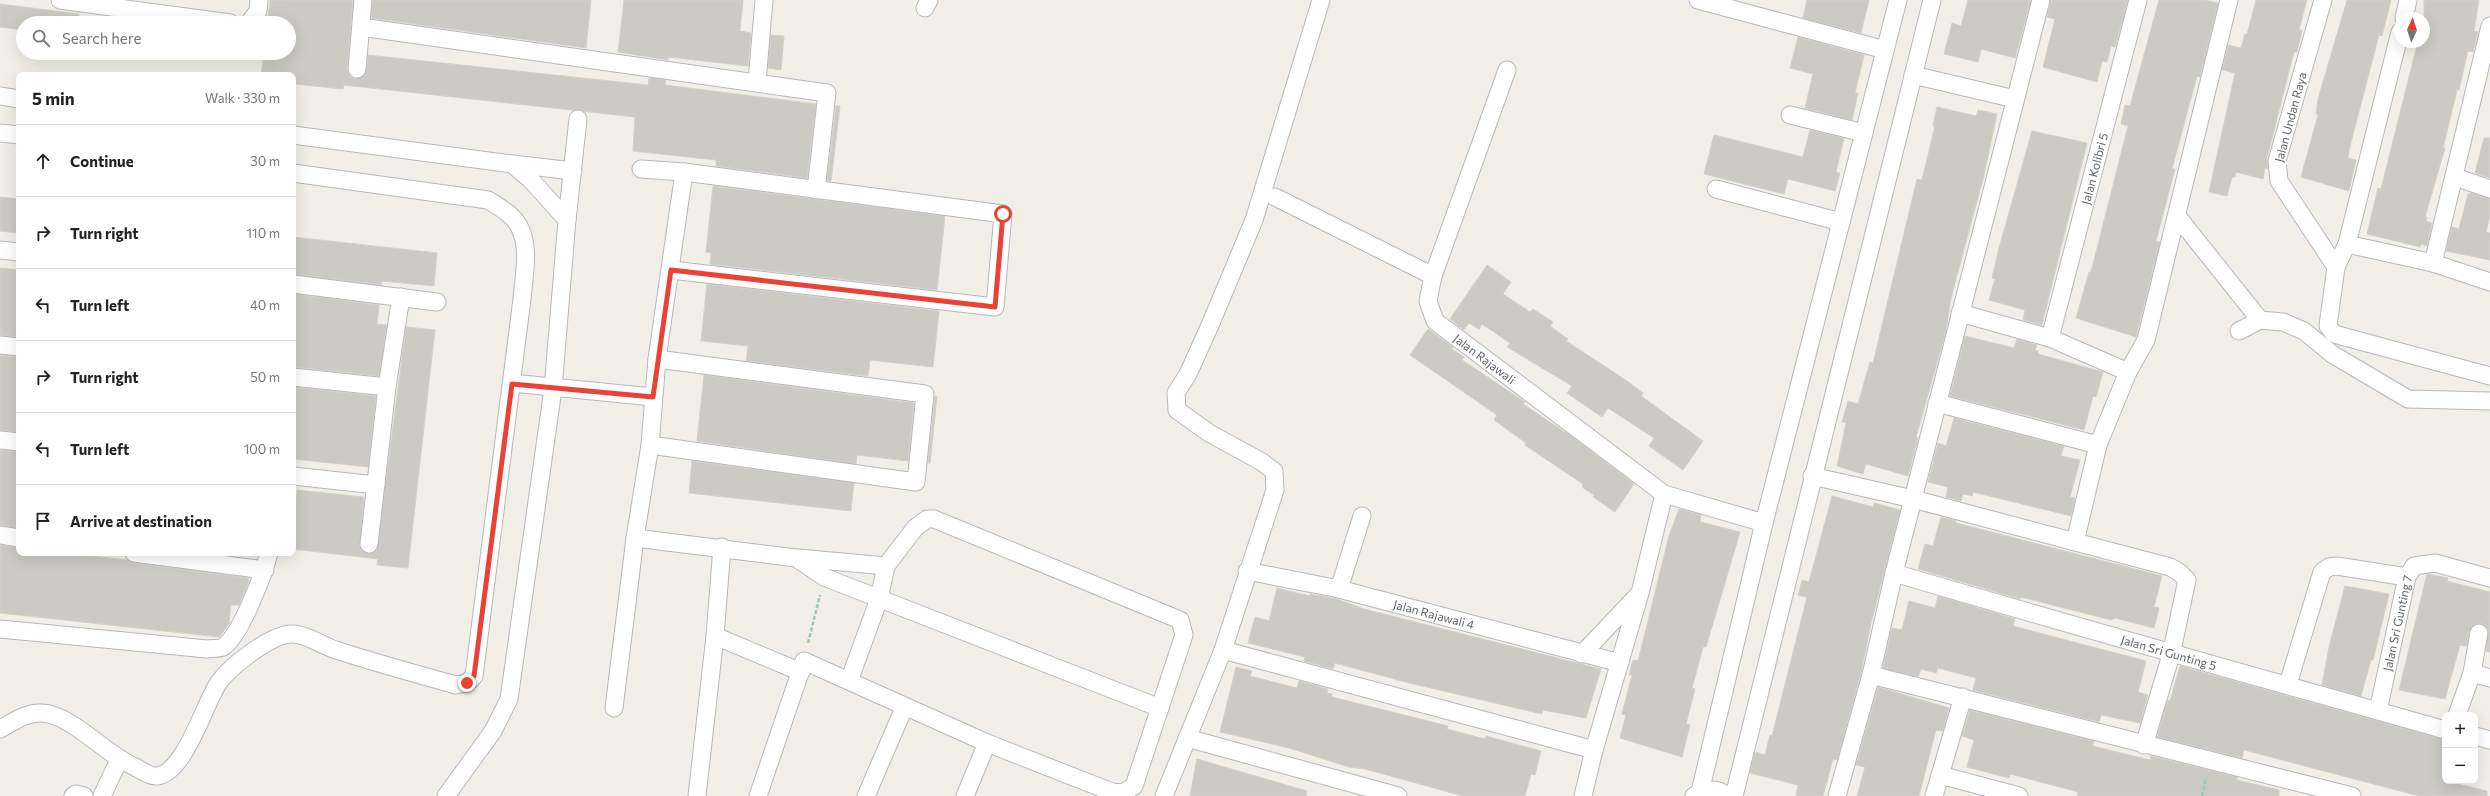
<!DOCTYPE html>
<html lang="en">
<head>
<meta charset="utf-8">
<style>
	:root { --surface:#fff; --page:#f6f6f6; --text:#222; --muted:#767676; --line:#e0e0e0 }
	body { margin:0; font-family:Commissioner,sans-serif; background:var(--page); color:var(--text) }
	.controls { position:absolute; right:12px; bottom:12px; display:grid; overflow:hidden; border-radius:8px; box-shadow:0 4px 16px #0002 }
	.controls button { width:36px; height:36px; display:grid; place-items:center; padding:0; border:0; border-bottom:1px solid var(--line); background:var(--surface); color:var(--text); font:20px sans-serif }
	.compass { position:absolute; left:2394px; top:12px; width:36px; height:36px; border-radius:50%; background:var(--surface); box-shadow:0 4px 16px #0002; rotate:3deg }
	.stop { position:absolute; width:12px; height:12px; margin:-9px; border:3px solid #ea4335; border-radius:50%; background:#fff }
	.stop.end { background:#ea4335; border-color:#fff; box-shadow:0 1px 4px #0008 }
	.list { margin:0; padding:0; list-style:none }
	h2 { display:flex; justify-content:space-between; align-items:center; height:52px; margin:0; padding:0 16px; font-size:17px }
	h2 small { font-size:13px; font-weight:400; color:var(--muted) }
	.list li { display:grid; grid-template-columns:26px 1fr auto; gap:12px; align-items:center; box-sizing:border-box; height:72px; padding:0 16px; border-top:1px solid var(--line) }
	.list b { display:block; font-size:15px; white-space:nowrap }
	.list em { font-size:13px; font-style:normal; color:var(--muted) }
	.icon { flex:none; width:22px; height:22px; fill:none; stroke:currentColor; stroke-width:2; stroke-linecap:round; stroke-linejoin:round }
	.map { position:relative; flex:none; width:2490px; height:796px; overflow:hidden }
	.search { position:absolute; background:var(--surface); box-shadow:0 4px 16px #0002; left:16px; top:16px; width:280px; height:44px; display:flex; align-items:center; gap:10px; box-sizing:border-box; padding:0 14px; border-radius:22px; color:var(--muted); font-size:15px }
	.panel { position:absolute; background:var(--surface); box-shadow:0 4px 16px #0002; left:16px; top:72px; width:280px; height:484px; border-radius:8px }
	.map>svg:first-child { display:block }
	.building { fill:#cccac5; stroke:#d6d1c6 }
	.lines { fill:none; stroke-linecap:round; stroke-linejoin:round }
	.street-casing { stroke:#b5b8bc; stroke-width:19 }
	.path { stroke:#9cc7a9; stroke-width:2.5; stroke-dasharray:4 2; stroke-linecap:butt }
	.street { stroke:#fff; stroke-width:17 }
	.route { stroke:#ea4335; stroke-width:5 }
	.labels { text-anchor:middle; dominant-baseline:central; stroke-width:4; stroke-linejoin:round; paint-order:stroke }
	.street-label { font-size:12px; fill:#5f6368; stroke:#fff }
</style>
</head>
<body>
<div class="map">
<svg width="2490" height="796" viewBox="0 0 2490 796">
	<rect width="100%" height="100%" fill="#f1efe8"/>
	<path class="building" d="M270,0h83l-6,69 4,8 5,2 9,-5 3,-19 280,30 1,-7 17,2 -1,5 151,19 -9,74 -91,-12v-6l-83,-9 2,-34 -291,-32 -1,4 -39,-4 -11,-1v-9h-32l3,-22h25v-30h-22z
		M373,0h218l-5,48 -215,-30z
		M624,0h119l-3,31 11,2 -3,33 -80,-9v3l-50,-8z
		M1807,0h62l-8,33 -58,-15z
		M1968,0h63l-16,58 -34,-9 -3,13 -34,-8 8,-31 9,3z
		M2051,0h77l-13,47 -4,-1 -4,16 -5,-1 -5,21 -54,-15 12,-48 -8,-2z
		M2159,0h45l14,3 -18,74 -3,-1 -25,93h3l-19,72 4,1 -24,95 -60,-19 13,-46h2l37,-146 -7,-2 4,-19 5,1z
		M2256,0h51l-8,30h3l-5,22h-3l-27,106 1,11 -3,-1 -2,11 -27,-7 -1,5h-3l-5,19 -18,-4 26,-119 -13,-3 6,-25 13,3 4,-14h2z
		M2347,0h44l-9,36 -3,-1 -29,111 -2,12 8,2 -7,31 -48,-14 17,-62 -2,-1 2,-15z
		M2424,0h55l-5,31 4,1 -5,20 -5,-1 -9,39h-2l-14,58h2l-20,69h2l-1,4 6,2 -5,23 -6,-2 -1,3 -53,-13 11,-46 3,1 36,-144 1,-3h6z
		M0,4l79,10 -1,9h-55v7l-23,-3z
		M771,35l13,1 -3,34 -13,-2z
		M1798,37l66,18 -9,38h3l-6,27 -47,-12 8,-34 -23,-6z
		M836,106h4l-9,75h-4z
		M1937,107l39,9 2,-6 19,4 -14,65 -32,119 -5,33 -30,106 2,1 -10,38 -42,-12 -3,10 -26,-8 9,-43 -4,-1 6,-21 10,3 12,-42 3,1 44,-184 5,1 13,-54h-2z
		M1810,130l34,8 -8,34 4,1 -5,18 -47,-12 -4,15 -80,-20 10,-39 89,22z
		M2032,131l55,12 -45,182 -19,-5 2,-10 -36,-10 6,-21 -3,-1 7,-30z
		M2484,138h6v40l-15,-5z
		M713,186l232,30 -8,74 -227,-26 1,-11 -5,-1z
		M2471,193l19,6v16l-4,17 4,1v27l-44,-9 6,-24 7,2 9,-35z
		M0,197l19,2 -1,34 -18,-2z
		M293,237l144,16 -3,33 -52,-5 -1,4 -88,-11z
		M1487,265l24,17 -8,12 27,18 3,-3 20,13 -3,4 18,13 -2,2 61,40 16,12 -2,3 62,45 -20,29 -34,-24 5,-8 -46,-30 -6,9 -35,-24 5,-7 -65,-39 3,-4 -28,-19 -3,5 -10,-6 -5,7 -14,-11z
		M0,268l19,2v67l-19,-2z
		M707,284l232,27 -6,56 -63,-7 -2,16 -122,-15 2,-15 -47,-5z
		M293,294l86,11 -2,19 10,1 -8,51 -86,-9z
		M406,327l29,3 -27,238 -31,-3 1,-6 -85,-10 4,-59 67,7 -4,51 8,6 9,-4z
		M1428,329l25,18 -1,2 12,8 -2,3 63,42 -2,2 51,34 60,46 -19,28 -22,-15 1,-2 -12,-8 1,-3 -58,-39 1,-2 -32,-23 3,-5 -87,-60z
		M1965,336l49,12 3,-9 20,6 -2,5 3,1v3l65,18 -7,25 -3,-1 -9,34 -134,-34z
		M0,355l19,2v75l-19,-2z
		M704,375l210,28 -6,58 -51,-6 -1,9 -159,-23z
		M293,387l83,9 -8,71 -75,-8z
		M935,396l2,1 -7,66h-2z
		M1954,418l110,28 -3,10 19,4 -10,37 5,1 -4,18 -98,-24 -1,4 -9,-2 -2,7 -15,-4 2,-10 -20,-5 10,-39 8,3z
		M0,450l19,2v76l-19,-3z
		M692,461l162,22 -3,28 -162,-18z
		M1832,496l41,11 1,-4 26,7 -29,113 -10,50 -24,87 -4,-1 -10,37h-27l2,-11 -48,-12 5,-21 10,3 5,-20 2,1 35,-139 -9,-2 4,-15 7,2z
		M1679,509l22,6 -1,7 40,10 -34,115h-3l-11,41 3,1 -9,35 4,1 -8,32 -62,-19 6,-23 -4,-1 10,-39h-3l4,-15 5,1 31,-125z
		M1941,517l15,4v2l206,53 -8,31 5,1 -5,20 -39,-10 -4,2 -90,-23 -1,2 -102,-30 7,-25 8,2z
		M0,545l19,3v5h47l61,7 6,3 116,15 -1,5 -9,22h-8l-2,19 -10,13 -219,-24z
		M2427,574l21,4 -1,3 43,11v60l-4,-1 2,-22 -7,-6 -6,1 -6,7 -2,15 -7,-1 -15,54 -46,-9z
		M2345,586l44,8 -16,66h-2l-10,36 -39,-11 7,-38z
		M1277,588l32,8 1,-2 27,5 27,10 237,60 -15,49 -43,-8 -1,4 -133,-31 -74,-20 -2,6 -29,-8 1,-4 -57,-14 7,-26 14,4z
		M1938,596l77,23 -2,7 133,35 -8,31 10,3 -8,28 -39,-8 -2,7 -126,-32 3,-12 -38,-10 -2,5 -15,-4 -3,8 -35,-9 9,-40 10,2 7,-29 26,7z
		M2180,666l265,74v41l42,10v5h-68l-175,-46 -2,8 -85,-21 11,-37 2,1z
		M1236,667l16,4 -2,5 47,12 2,-7 29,8 -1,4 5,1v3l116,29 -1,3 38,10 1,-3 55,15 -6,24 -4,-1 -6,22h-62l-98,-27 -16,-2 -60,-19 -69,-16z
		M1878,687l71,21 -6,23 -7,-1 -17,66h-62l8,-29 -9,-2z
		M1970,710l124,31 -2,5 58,14 1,-4 86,21v3l42,10v6h-202l1,-4 -30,-8 -38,-10 -1,4 -42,-11 7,-27 -12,-4z
		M1197,759l110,32 -1,5h-116z"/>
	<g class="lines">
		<defs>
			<g id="street">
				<path d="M60,0l170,23"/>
				<path d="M1698,0l187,50"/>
				<path d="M2323,0l-46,161 2,20 57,86"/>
				<path d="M925,8l4,-8"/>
				<path d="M2404,18l4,-18"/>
				<path d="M249,23l9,-12 1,-11"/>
				<path d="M361,27l466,66 -11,97"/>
				<path d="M2400,32l-53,212 -11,23 -8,59 6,8 156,42"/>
				<path d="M357,69l6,-69"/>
				<path id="s1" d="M1507,70l-74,206 -5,25 7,20 229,173 100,29"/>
				<path d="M1913,75l102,24"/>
				<path d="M757,82l7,-82"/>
				<path d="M0,96l19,3"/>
				<path d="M1790,115l74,18"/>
				<path d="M0,133l19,2"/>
				<path d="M293,135l219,29 19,16 36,40 -14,169 -44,310 -16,32 -47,65"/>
				<path d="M512,164l61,7"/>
				<path d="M641,169l43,3 319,42 -8,93 -324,-37"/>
				<path d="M2455,177l35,12"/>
				<path d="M1716,189l125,33"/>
				<path d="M1275,197l158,79"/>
				<path d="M2177,216l83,104"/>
				<path d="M567,220l11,-101"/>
				<path d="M2347,244l86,19 57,19"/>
				<path d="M0,250l19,2"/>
				<path d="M2433,263l57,-237"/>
				<path d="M293,284l144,18"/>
				<path d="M1960,313l90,25 78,34"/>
				<path d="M2239,331l21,-11 23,2 21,9 28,23 76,45 82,2"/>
				<path id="s2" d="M2050,338l88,-338"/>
				<path d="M0,345l19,2"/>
				<path d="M293,377l94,10"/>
				<path d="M512,383l141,14"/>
				<path d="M1937,403l161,42"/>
				<path d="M0,440l19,2"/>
				<path d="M650,445l266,37 9,-88 -268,-35"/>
				<path d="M293,476l83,9"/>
				<path d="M1812,476l101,23 257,68 9,5 8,8 -16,75 -27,90"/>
				<path d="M0,535l19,3"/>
				<path d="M635,538l161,20 28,19 336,131"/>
				<path d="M2075,542l23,-97 30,-73 18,-32 83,-340"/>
				<path d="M369,544l18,-157 14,-90"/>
				<path d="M134,553l131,17"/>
				<path d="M798,558l88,8"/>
				<path id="s3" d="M1247,571l92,18 281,74"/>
				<path id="s4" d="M1894,573c183,54 367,105 551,157"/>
				<path d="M1339,589l23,-73"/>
				<path d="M0,629l207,20c5,-1 12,0 16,-2 17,-10 41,-74 46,-94"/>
				<path d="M715,636l86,36"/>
				<path d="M1223,650l371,100"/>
				<path d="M1582,654l56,-59"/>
				<path d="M2472,673l18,5"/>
				<path d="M1871,675l481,121"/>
				<path d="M2288,684l34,-112 7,-5 8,-1 70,11"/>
				<path d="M614,708l21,-170 15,-93 7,-86 27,-187"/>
				<path id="s5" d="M2378,711l29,-134 7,-11 21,-3 55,15"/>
				<path d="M2457,715l15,-42 7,-40"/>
				<path d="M0,729c13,-7 27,-17 42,-16 29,1 64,42 93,54 6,3 16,10 22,9 28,-3 48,-74 62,-94 12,-16 54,-50 75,-48 14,1 29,12 42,16 40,13 80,24 120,35l11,-2 7,-7 48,-377c2,-26 11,-63 -11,-83 -6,-6 -15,-11 -23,-16l-195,-27"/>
				<path d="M2475,736l15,4"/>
				<path d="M1187,738l211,58"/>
				<path d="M1940,775l79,21"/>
				<path d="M1700,792l64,-269 134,-523"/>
				<path d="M73,796l3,-2 8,2"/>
				<path d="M102,796l17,-36"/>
				<path d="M697,796l18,-160 7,-89"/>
				<path d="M758,796l46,-135 183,82 125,49 11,1 11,-7 50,-151 -4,-15 -246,-101h-7l-12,9 -29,38 -7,33 -30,82"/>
				<path d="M866,796l38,-88"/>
				<path d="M965,796l22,-53"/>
				<path d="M1164,796l59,-146 52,-160 -1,-19 -12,-9 -53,-29 -32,-23 -1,-17 12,-19 23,-51 43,-103 67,-220"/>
				<path d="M1583,796l11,-46 46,-157 24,-99"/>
				<path d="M1694,796c10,-7 23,-9 33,0"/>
				<path d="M1734,796l198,-796"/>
				<path d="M1837,796l34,-121 23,-102 147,-573"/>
				<path d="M1934,796l29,-99"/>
			</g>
		</defs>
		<use href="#street" class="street-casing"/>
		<path class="path" d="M808,643l12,-48
			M2202,796l4,-18"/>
		<use href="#street" class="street"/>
	</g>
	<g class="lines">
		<path class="route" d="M467,683l7,-7 38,-292 141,13 18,-127 324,37 8,-93"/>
	</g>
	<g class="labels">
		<g class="street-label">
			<text transform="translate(2290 117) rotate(-75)">Jalan Undan Raya</text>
			<text stroke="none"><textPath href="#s2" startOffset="175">Jalan Kolibri 5</textPath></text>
			<text stroke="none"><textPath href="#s1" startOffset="328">Jalan Rajawali</textPath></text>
			<text stroke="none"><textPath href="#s3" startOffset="192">Jalan Rajawali 4</textPath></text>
			<text stroke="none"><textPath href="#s5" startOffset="90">Jalan Sri Gunting 7</textPath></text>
			<text stroke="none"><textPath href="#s4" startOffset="286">Jalan Sri Gunting 5</textPath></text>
		</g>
	</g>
</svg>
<div class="controls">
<button>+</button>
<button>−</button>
</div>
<svg class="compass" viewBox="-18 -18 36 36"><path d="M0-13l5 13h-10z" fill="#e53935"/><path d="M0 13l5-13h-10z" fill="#767676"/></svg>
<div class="stop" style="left:1003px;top:214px"></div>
<div class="stop end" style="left:467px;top:683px"></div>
<div class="search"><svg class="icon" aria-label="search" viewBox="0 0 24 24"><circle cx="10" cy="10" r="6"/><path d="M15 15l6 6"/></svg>Search here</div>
<section class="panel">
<h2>5 min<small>Walk · 330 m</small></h2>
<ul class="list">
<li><svg class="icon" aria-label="ahead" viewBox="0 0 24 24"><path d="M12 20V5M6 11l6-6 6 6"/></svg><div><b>Continue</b></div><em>30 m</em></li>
<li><svg class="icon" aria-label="right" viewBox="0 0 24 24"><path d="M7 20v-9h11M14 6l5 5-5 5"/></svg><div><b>Turn right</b></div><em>110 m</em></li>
<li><svg class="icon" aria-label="left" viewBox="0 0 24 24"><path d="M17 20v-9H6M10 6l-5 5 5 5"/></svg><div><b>Turn left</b></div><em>40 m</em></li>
<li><svg class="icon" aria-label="right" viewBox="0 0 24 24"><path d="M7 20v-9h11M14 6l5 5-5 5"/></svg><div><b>Turn right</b></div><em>50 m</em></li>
<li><svg class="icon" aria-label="left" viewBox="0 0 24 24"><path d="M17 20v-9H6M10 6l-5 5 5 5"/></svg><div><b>Turn left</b></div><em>100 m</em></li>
<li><svg class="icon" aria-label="arrive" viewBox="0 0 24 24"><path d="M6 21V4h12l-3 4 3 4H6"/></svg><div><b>Arrive at destination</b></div></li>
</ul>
</section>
</div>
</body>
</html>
